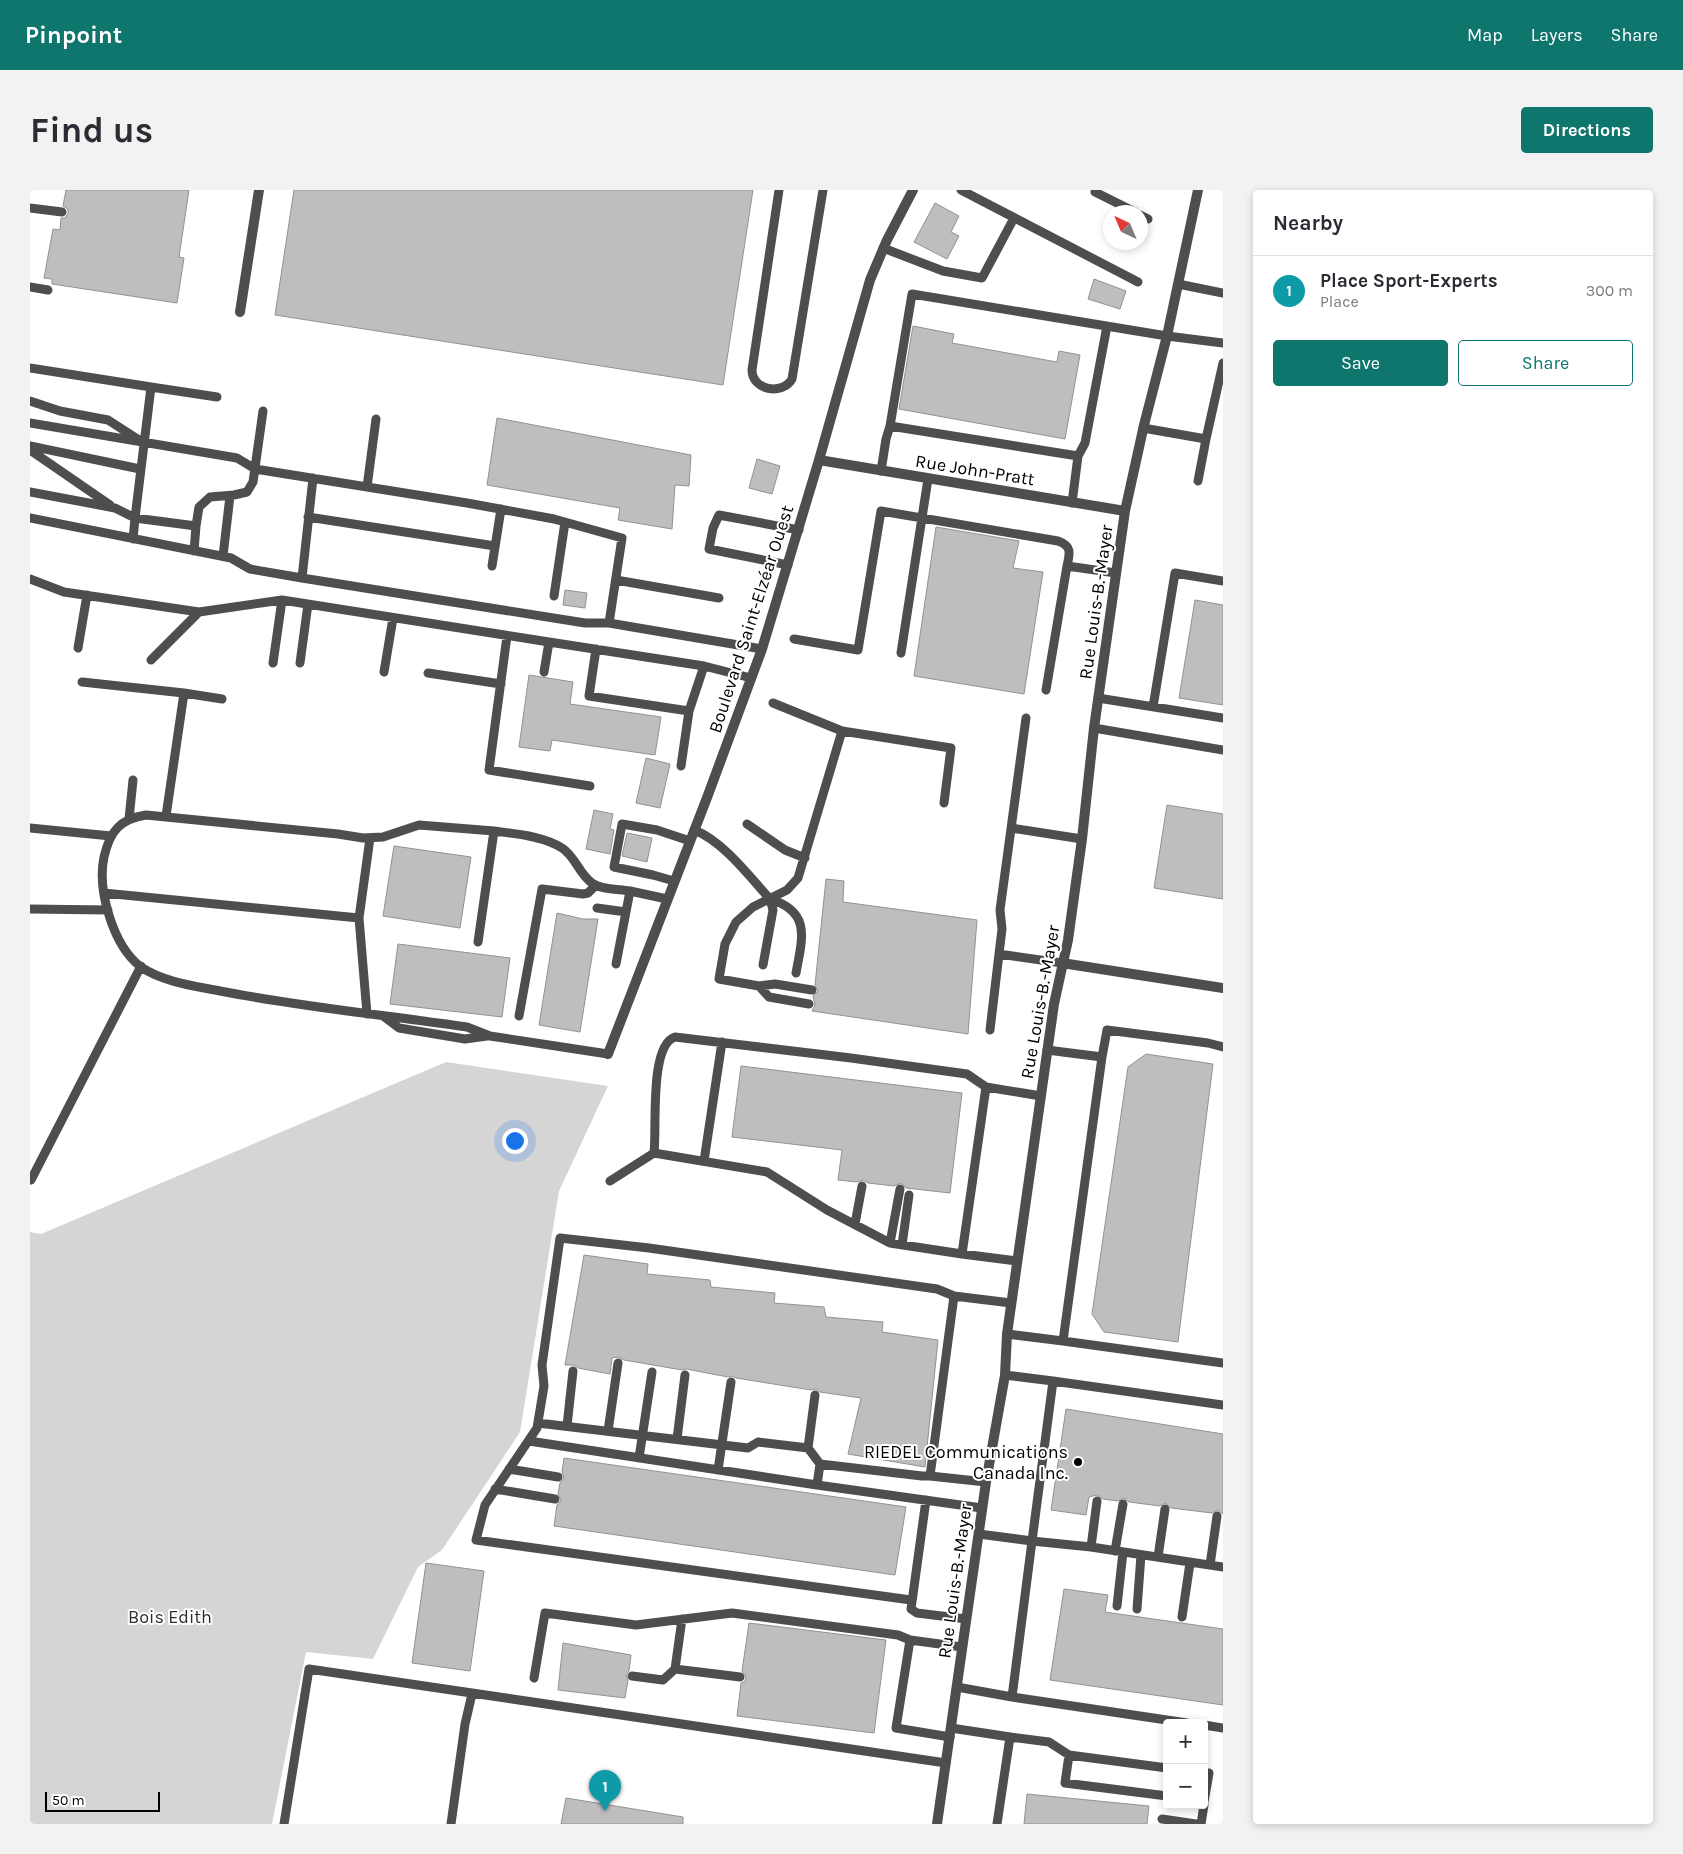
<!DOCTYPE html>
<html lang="en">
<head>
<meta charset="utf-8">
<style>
	:root { --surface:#fff; --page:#f2f2f3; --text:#2b2b33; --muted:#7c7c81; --line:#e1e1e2; --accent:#0f766e }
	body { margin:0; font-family:Karla,sans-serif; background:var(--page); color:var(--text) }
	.controls { position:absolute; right:15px; bottom:15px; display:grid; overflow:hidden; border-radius:5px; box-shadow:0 2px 8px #0003 }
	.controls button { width:45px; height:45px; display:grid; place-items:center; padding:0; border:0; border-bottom:1px solid var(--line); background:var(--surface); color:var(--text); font:25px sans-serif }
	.compass { position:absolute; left:1073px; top:15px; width:45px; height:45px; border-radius:50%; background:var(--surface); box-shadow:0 2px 8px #0003; rotate:316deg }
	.scale { position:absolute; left:15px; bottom:12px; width:115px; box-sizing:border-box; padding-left:5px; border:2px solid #000; border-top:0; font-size:14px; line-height:18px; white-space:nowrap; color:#000; -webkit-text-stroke:4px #fff; paint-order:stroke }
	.you { position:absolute; left:484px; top:950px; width:18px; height:18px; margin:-12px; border:4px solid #fff; border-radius:50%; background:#1a73e8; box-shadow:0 0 0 8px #1a73e833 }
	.badge { display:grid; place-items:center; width:32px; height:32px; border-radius:50%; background:var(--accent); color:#fff; font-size:16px; font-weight:700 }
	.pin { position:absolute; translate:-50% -41px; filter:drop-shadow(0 1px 2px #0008) }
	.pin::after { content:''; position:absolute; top:26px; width:18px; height:15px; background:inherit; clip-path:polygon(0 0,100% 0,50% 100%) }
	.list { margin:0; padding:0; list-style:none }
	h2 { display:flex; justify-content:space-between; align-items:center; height:65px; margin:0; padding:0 20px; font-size:21px }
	h2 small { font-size:16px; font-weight:400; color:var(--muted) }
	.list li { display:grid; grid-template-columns:32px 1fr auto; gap:15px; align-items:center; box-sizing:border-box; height:70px; padding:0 20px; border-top:1px solid var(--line) }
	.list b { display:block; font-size:19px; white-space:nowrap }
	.list p { margin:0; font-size:16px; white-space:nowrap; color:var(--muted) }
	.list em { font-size:16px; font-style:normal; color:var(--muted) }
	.actions { display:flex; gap:10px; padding:15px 20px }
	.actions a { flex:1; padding:11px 0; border:1px solid var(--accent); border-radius:5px; text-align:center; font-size:18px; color:var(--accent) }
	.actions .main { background:var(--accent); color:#fff }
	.map { position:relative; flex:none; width:1193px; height:1634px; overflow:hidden; border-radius:5px }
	header { display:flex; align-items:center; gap:30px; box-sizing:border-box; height:70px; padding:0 25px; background:var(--accent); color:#fff }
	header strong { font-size:24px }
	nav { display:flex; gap:28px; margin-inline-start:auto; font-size:18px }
	.intro { display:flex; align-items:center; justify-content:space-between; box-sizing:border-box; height:120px; padding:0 30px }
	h1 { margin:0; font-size:35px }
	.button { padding:12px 22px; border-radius:5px; background:var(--accent); color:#fff; font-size:18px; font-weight:700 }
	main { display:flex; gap:30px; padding:0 30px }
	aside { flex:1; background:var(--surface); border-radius:5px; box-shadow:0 2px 8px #0003 }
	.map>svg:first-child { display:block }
	.green { fill:#d5d5d5 }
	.building { fill:#bebebe; stroke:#929292 }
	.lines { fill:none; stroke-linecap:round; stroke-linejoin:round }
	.service { stroke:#4e4e4e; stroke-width:9 }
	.minor { stroke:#4e4e4e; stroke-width:10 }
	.poi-dot { fill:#000; stroke:#fff; stroke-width:2 }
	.labels { text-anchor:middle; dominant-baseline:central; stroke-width:4; stroke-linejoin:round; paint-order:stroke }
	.street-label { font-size:18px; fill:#000; stroke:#fff }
	.poi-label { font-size:18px; fill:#000; stroke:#fff; text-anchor:end }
	.park-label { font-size:18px; fill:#2c2c2c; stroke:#fff }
</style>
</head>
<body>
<header>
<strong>Pinpoint</strong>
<nav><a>Map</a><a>Layers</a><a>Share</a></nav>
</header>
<div class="intro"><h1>Find us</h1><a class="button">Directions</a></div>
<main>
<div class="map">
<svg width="1193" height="1634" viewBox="0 0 1193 1634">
	<rect width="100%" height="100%" fill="#fff"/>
	<path class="green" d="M416,872l162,24 -49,105 -39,241 -78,118 -24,17 -45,92 -67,-7 -34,172h-242v-592l11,2z"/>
	<path class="building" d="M36,0h123l-10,67 5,1 -7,45 -125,-19v-5l-8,-1 9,-49 7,1 1,-12h4l3,-5v-4l-5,-3z
		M264,0h459l-30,195 -448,-70z
		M905,13l24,13 -8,16 8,4 -12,23 -33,-17z
		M1064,89l32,12 -6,18 -32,-10z
		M883,136l41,8 -2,9 105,19 2,-11 21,4 -15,84 -166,-30z
		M467,228l194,37 -2,31 -14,-1 -3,44 -54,-9 2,-12 -133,-23z
		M727,269l23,7 -8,28 -23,-6z
		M906,337l83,14 -6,27 30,4 -19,122 -110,-18z
		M535,400l22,3 -2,15 -22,-3z
		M1165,410l28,5v100l-44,-7z
		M499,485l44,7 -3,22 91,13 -6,38 -103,-15 -2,11 -31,-4z
		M616,568l24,6 -10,44 -24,-5z
		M1137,615l56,9v85l-69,-11z
		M564,620l19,4 -3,15 4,1 -4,24 -24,-5z
		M597,643l25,5 -5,24 -25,-6z
		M364,656l77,11 -11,71 -77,-12z
		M796,689l18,2 -1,21 134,18 -9,114 -156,-23 3,-6 -2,-9 5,-5 -3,-6z
		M527,723l26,6h15l-18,113 -41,-7z
		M368,754l112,14 -8,59 -112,-13z
		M1116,864l67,10 -35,278 -74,-10 -12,-18 36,-247z
		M711,876l221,27 -12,100 -44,-5 -5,-5 -7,3 -26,-3 -5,-3 -6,2 -19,-2 4,-30 -110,-13z
		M554,1065l64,9 -1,10 63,6 1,7 64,6 -1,10 50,4 2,10 57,5 -1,10 56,8 -13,127 -77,-13 13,-56 -41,-6 -4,-3 -5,1 -75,-12 -4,-2 -4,1 -42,-8 -4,1 -58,-10 -6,-3 -6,1 -2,16 -32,-6 -4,-3h-9z
		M1036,1219l157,25v80l-5,-4 -6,3 -41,-5 -6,-5 -5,3 -31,-4 -5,-4 -6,3 -15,-2 -6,-4 -8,2 -3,18 -35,-5z
		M534,1268l342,49 -11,68 -341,-49 3,-21 4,-5 -3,-6 2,-11 4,-5 -2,-6z
		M396,1373l58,8 -14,100 -58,-8z
		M1034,1399l44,6 -3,17 118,17v76l-173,-25z
		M719,1433l137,17 -12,93 -137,-17 4,-33 4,-2 1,-4 -4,-6z
		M533,1453l68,12 -2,16 -3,4 2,5 -3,18 -67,-8z
		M997,1604l122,12 -2,18h-123z
		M536,1608l117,19v7h-122z"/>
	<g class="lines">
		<path class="service" d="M749,0l-27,180c0,20 30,26 40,9l31,-189
			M931,0l177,92
			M1065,2l40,20
			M0,18l32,4
			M1110,25l8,4
			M853,58l60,23 39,7 32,-60
			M1148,94l45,9
			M0,97l18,3
			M0,178l121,19 -16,131 61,8 3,-19 11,-10 24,-2 13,-3 6,-10 10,-71
			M121,197l66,10
			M0,211l30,10 48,9 31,20
			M0,233l207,35 18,11 212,34 87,16 68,19 -13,85 153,26
			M860,236l188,30 -6,47
			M1113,238l63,11 -8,42
			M1176,249l17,-76
			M0,256l110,23
			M0,260l80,55
			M1048,266l7,-13 22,-117
			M851,281l5,-32 4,-13 22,-132 255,42 56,7
			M283,288l-11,100 283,45h24
			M337,297l9,-68
			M0,302l85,16 20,10 -2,21
			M278,327l187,29
			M0,328l201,40 19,11 52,9
			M164,361l2,-25
			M193,366l7,-60
			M758,375l-79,-16 4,-21 6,-13 80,15
			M462,376l9,-57
			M0,389l34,13 135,20 83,-12 267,42
			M586,390l103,18
			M524,406l11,-74
			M477,446l-18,134 101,16
			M764,449l64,11 23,-139 177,30c14,5 12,12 9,25
			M48,458l9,-53
			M566,459l-7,47 100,15
			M871,463l27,-174
			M121,470l48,-48
			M243,473l9,-63
			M270,473l8,-59
			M354,482l9,-54
			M514,482l5,-30 155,24
			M398,483l73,11
			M52,492l102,11 38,6
			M1016,500l21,-124 49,7
			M1068,508l125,20
			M743,513l69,28 109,17 -7,55
			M1123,517l22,-134 48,8
			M996,528l-26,192 2,19 -3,25 63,9
			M1064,538l129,22
			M651,576l8,-55 15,-45 47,12
			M136,626l18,-123
			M99,629l4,-39
			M717,634l38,26 20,8
			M0,638l81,8
			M981,638l71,11
			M664,640c29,11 55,46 76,69l3,11 -10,55
			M464,641l-75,-6 -36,12 -20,1 -25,-4 -192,-19c-26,4 -36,16 -42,42 -7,33 9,89 37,110 22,15 54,19 79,24 82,16 165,24 247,36l23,9 118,18
			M644,691l-21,-6 -39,-8 8,-43 35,6 33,11
			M74,703l255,25
			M740,709c42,13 32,40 26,74
			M567,718l29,4
			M0,719l78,1
			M448,752l16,-111c22,3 49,5 68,17 13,8 17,26 30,35 9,7 27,6 38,8
			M586,774l14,-73 37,8
			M729,796l10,11 40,7
			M782,800l-37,-6 -16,2 -40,-7 6,-35 11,-22 17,-15 34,-17 11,-12 44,-147
			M337,824l-8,-96 11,-80
			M353,826l16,12 66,11 22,-3
			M489,826l23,-127 41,5 5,-1 8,-8
			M960,840l9,-76
			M1072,867l5,-27 101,13 15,4
			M674,971l18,-119
			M1,990l110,-214
			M580,991l44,-28
			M825,1034l7,-38
			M860,1053l10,-54
			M872,1055l7,-50
			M932,1064l-72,-11 -63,-33 -60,-38 -113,-19c3,-23 -5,-108 21,-116l176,21 116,16 19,13
			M987,1071l-55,-7 24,-167 55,9
			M977,1144l56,7 39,-284 -55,-7
			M1033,1151l160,22
			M1023,1191l170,24
			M508,1233l210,25 10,-6 50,6 12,16
			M537,1236l6,-55
			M578,1241l10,-68
			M647,1249l8,-64
			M499,1251l288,44
			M778,1258l7,-53
			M609,1268l13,-86
			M479,1279l49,8
			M688,1280l13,-88
			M900,1286h-8l-102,-12 -3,21 165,23
			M956,1292l-56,-6 24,-180 57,7
			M465,1299l60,10
			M896,1310l-15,109 6,4 49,6
			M949,1344l53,7 21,-160 -48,-6
			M1061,1357l6,-46
			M1085,1361l8,-47
			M1128,1367l7,-48
			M1180,1375l7,-49
			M881,1410l-435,-60 9,-35 52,-77 7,-42 -2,-21 18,-127 89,10 288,41 17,7
			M1087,1416l6,-54
			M1107,1419l4,-54
			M1152,1427l8,-54
			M652,1429l-7,50 65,8
			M602,1486l31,4 12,-11
			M504,1488l11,-65 91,12 96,-12 166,22 12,5
			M927,1497l55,10
			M1157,1533l-175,-26 20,-156 59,6 132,20
			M1174,1535l19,3
			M921,1538l59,9 -13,87
			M920,1547l-54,-9 14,-88 52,7
			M980,1547l39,5 20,13 98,13
			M1039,1565l-4,28 102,13
			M1174,1583h5l-5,29
			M1132,1629l34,5
			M254,1634l25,-155 637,94
			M421,1634l14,-100 7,-30
			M1171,1634l3,-19"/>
		<path class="minor" d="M210,122l19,-122
			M789,270l306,51
			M1032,773l161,25
			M578,864l100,-259 54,-146 57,-189 51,-180 17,-40 26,-50
			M907,1634l49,-342 19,-107 2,-41 47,-330 14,-64 14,-101 12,-111 31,-217 19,-86 23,-89 31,-146"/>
	</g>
	<circle class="poi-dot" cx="1048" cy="1272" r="5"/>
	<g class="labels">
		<g class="street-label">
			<text transform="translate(945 280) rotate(9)">Rue John-Pratt</text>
			<text transform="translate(1066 412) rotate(-82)">Rue Louis-B.-Mayer</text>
			<text transform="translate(721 429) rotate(-72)">Boulevard Saint-Elzéar Ouest</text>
			<text transform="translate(1010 812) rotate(-80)">Rue Louis-B.-Mayer</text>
			<text transform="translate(925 1391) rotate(-82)">Rue Louis-B.-Mayer</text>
		</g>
		<g class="poi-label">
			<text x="1038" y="1262">RIEDEL Communications<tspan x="1038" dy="21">Canada Inc.</tspan></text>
		</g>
		<g class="park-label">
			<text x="140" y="1427">Bois Edith</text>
		</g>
	</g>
</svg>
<div class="controls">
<button>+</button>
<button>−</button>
</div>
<svg class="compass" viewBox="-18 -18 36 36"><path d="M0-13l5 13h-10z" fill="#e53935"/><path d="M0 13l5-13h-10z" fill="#7c7c81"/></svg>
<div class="scale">50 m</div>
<div class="you"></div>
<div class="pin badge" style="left:575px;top:1621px;background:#0f9aa8">1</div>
</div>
<aside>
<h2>Nearby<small></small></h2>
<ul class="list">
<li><span class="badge" style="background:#0f9aa8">1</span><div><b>Place Sport-Experts</b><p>Place</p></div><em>300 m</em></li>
</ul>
<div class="actions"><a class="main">Save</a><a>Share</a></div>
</aside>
</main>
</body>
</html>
